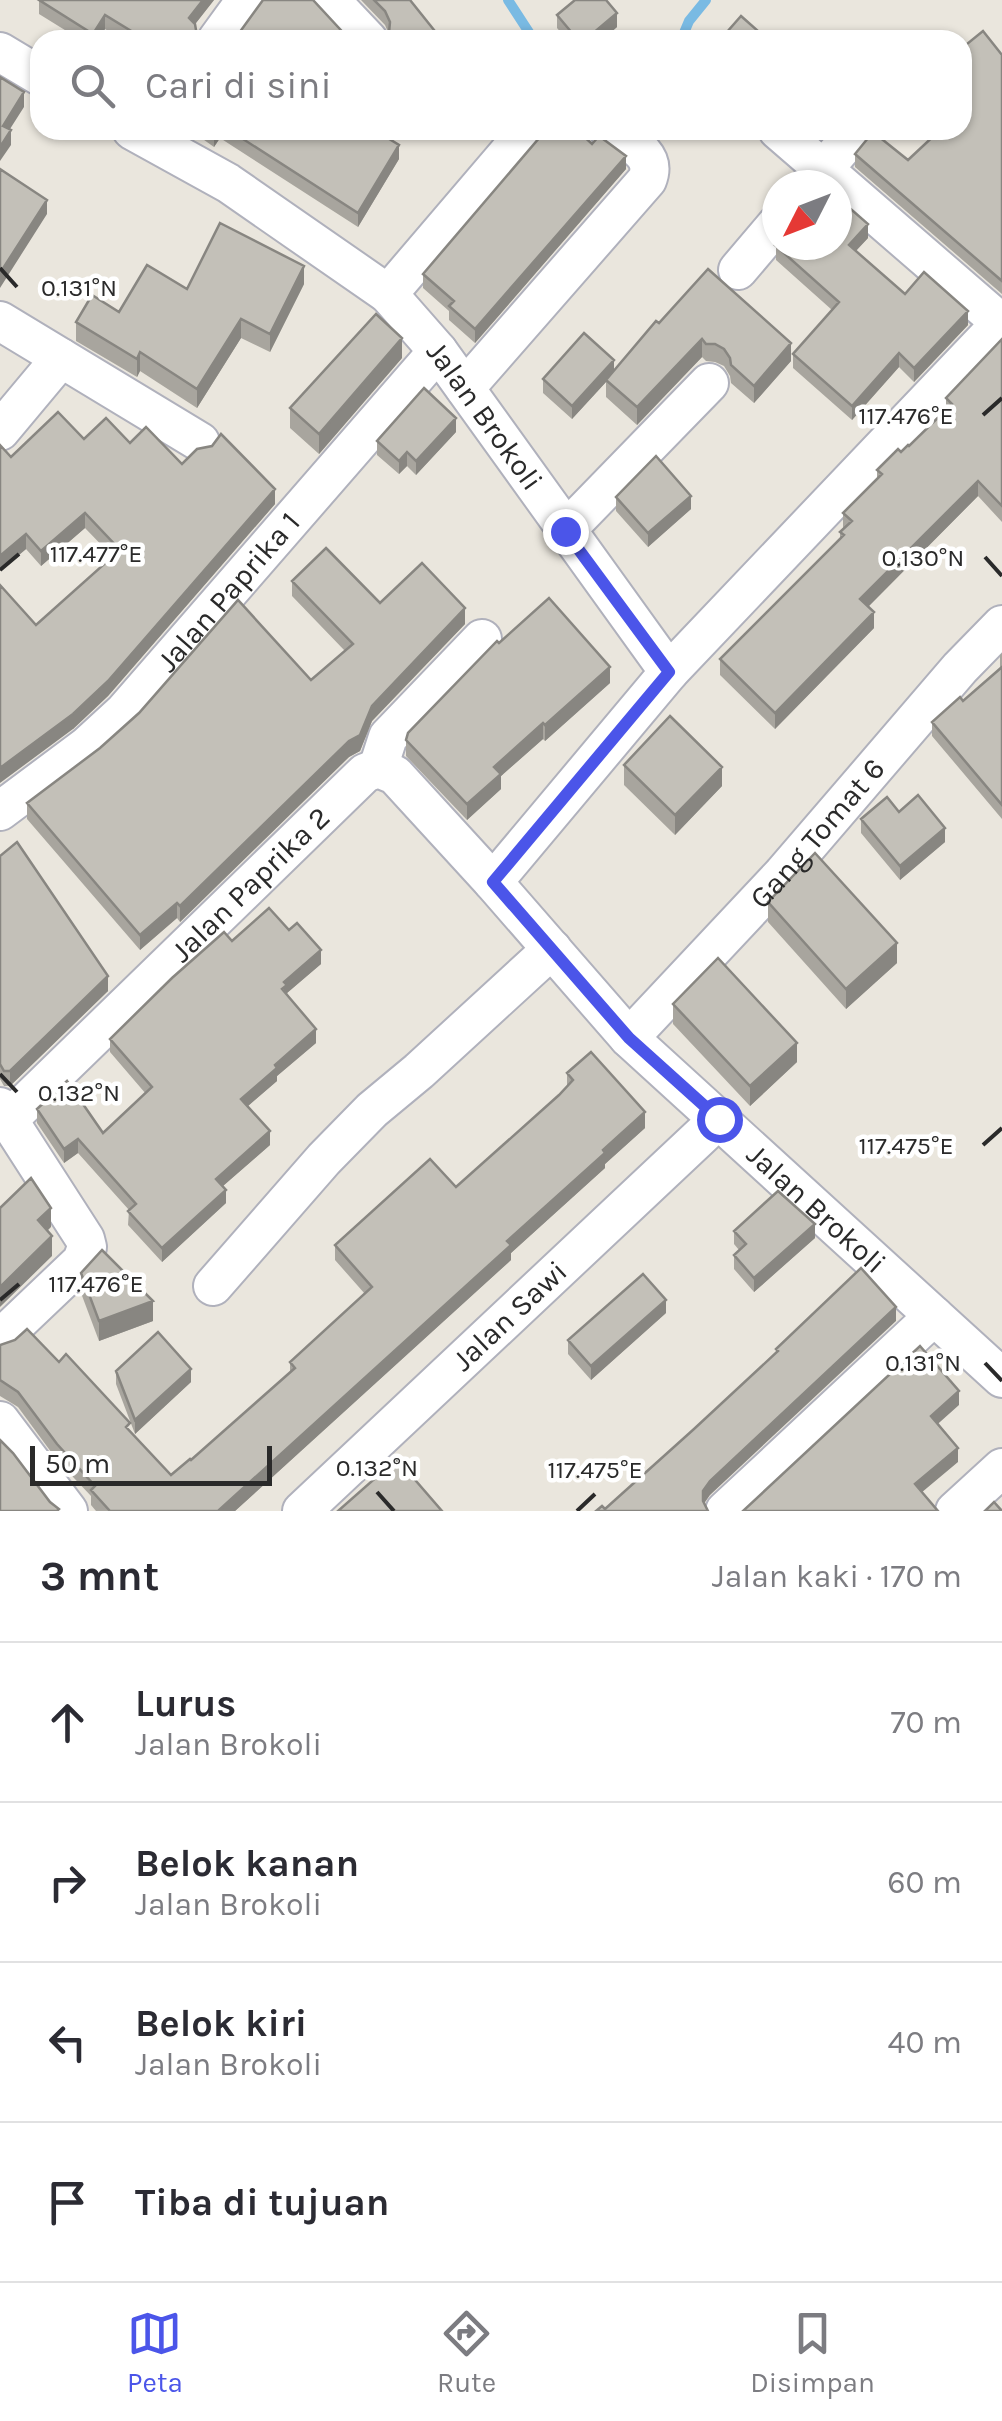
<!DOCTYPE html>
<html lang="id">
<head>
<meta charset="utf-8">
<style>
	:root { --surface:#fff; --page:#f2f2f3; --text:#2b2b33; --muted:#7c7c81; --line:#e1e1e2; --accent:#4b55e9 }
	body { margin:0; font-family:Karla,sans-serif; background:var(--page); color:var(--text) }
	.compass { position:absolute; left:762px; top:170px; width:90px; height:90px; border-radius:50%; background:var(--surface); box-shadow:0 2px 8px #0004; rotate:228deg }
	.scale { position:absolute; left:30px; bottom:25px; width:242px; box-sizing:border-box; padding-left:10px; border:5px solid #2a2a2a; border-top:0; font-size:28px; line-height:35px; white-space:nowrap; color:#2a2a2a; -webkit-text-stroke:8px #fff; paint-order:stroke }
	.stop { position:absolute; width:30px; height:30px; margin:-22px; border:8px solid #4b55e9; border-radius:50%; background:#fff }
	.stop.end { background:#4b55e9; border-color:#fff; box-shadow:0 2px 10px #0008 }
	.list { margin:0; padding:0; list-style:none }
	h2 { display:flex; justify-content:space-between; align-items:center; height:130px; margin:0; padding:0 40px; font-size:42px }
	h2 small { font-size:32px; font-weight:400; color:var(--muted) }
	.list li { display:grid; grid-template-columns:65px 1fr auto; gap:30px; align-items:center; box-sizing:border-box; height:160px; padding:0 40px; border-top:2px solid var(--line) }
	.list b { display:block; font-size:38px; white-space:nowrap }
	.list p { margin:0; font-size:32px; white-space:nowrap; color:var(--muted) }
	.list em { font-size:32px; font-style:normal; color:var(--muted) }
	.icon { flex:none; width:55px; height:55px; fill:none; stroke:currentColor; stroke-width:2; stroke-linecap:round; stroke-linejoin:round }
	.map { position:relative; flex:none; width:1002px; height:1511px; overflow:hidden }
	.search { position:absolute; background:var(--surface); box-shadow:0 2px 8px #0004; left:30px; right:30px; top:30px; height:110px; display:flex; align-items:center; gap:25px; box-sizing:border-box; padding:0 35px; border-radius:30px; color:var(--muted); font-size:38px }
	.sheet { height:770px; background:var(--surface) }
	nav { display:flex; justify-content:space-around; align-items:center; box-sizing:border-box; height:140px; border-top:2px solid var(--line); background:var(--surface); font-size:28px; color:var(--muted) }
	nav a { display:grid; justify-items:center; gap:5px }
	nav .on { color:var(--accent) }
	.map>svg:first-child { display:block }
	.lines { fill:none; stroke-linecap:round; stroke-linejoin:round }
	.stream { stroke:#79bae3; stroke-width:10 }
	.minor-casing { stroke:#b0b1bc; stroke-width:42 }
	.minor { stroke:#fff; stroke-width:38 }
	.wall { fill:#a8a59e }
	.shaded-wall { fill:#888681 }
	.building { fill:#c3c0b8; stroke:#888681; stroke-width:2.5 }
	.route { stroke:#4b55e9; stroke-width:12 }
	.ticks { fill:none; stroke:#2a2a2a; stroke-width:4 }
	.labels { text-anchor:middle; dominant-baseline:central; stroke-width:9; stroke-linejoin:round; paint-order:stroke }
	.street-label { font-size:30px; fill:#2a2a2a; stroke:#fff }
	.ticks-label { font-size:25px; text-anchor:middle; fill:#2a2a2a; stroke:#fff; stroke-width:9; stroke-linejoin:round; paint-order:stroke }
</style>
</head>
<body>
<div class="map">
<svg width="1002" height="1511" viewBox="0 0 1002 1511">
	<rect width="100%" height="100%" fill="#eae6dd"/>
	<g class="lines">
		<path class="stream" d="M508,0l26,40
			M681,40l8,-19 17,-21"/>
		<defs>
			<g id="minor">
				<path d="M330,0l38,40"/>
				<path d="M217,40l29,-40"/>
				<path d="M0,52l40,24"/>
				<path id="s1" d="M132,130l96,53 160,111 50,57 231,321 -176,210 136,156 373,340"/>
				<path d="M778,130l223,193"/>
				<path d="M810,185l47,-55"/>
				<path d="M738,270l39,-46"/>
				<path d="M388,294l140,-164"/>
				<path d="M0,321l200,121"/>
				<path d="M465,388l182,-208c11,-27 -19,-38 -38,-50"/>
				<path d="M0,431l61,-73"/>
				<path d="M565,531l144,-148"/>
				<path d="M669,672l333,-350"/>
				<path d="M378,768l10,-31 94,-98"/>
				<path id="s2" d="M0,811l87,-65 37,-34 314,-361"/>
				<path id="s3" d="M629,1038l154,-164 177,-206 42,-43"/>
				<path d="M0,1107l85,132 2,8 -5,14 -82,78"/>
				<path id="s4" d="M8,1120l357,-347 13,-5 17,7 98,107"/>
				<path d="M213,1286l111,-127 48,-49 47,-39 133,-122"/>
				<path d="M0,1421l68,90"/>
				<path id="s5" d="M302,1511l417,-392"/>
				<path d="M725,1511l209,-195"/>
				<path d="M955,1511l47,-43"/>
			</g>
		</defs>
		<use href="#minor" class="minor-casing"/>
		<use href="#minor" class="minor"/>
	</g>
	<path class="wall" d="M39,0h175l-19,24 2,12 3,4h-77l-18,-11 -7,11h-17l-42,-26z
		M361,0h49l-21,34 -4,-9z
		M557,15l60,12 -15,13h-35l-10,-12z
		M1002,55v239l-147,-127v-13l53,6 54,-30z
		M190,130h204l-7,7 12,22 -41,68 -138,-89 -6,9z
		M812,130h15l-6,7z
		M592,144l34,25 -151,174 -26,-23v-9l-26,-23v-14z
		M868,238l-12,13 49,43 63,31 -54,57 -15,-15 -47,53 -59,-52v-14l39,-44 -56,-50v-14z
		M304,284l-34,68 -29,-14 -44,70 -57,-37 -3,6 -61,-36v-19l43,-10 68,-23z
		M659,323l132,38 -37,42 -23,-20 -1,-7 -6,-10 -9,-4 -9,-1 -4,-4 -65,68 -31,-28v-15l-34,37 -29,-26v-14l71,-9z
		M1002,339v183l-24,-26 -110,111 6,21 -99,101 -55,-54v-16l120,-120v-7l3,-4v-15l34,-34v-9l32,-24 37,-36v-12z
		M402,358l-83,96 -29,-26v-20z
		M456,432l-40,43 -9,-9 -8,8 -22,-19v-14z
		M84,439l46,4 145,61 -167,192 -35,33 -37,-104 77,-68 -28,-29 -44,38 -15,-17 -26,22v-126l11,12z
		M616,497l75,12 -43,38 -32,-36z
		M292,581l173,43 -93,97 -12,30 -11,6 -169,165 -3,-4 -37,32 -113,-131v-16l284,-123 34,-29 -53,-55z
		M499,643l111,40 -65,58 -2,-2 -42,37v13l-34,31 -61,-64v-16z
		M1002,653v166l-70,-83v-14l31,-21 37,-32v-14z
		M624,765l98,21 -47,49 -51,-50z
		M899,812l46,30 -45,38 -39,-47v-14z
		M0,856l108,135 -98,95h-6l-4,-7z
		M768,902l129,61 -51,46 -78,-87z
		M232,941l89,23 -34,29 29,50 -39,33v5l-29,25 22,39 -47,41 3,17 -64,59 -34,-37 1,-15 -51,-57 -14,10 -27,-40v-14l66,24 43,-39 -36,-42v-13z
		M673,1004l124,58 -47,44 -77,-82z
		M567,1073l78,55 -40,36v4l-94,85v7l-276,251h-139l-5,-6v-9l-34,-36 -39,-53 -18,-11v-51l59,17 71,69 41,44 20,-15 99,-87v-11l75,-68 -30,-34v-15l121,-58 103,-92 8,-8z
		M734,1231l81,7 -61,54 -20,-23v-14l5,-5 -5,-6z
		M81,1273l72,48 -54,20 -18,-48z
		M666,1313l-75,67 -23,-26v-14z
		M116,1371l75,11 -56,52 -19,-50z"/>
	<path class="shaded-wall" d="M203,0h11l-25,32v-14z
		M617,13v14l-15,13h-17z
		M105,15v14l-7,11h-5v-6z
		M24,92v15l-21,33v-14z
		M11,130v15l-11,16v-14z
		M216,130h4v8l-6,9v-14z
		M380,130h14l-16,16v-14z
		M399,145v14l-41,68v-14z
		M626,156v13l-151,174v-14z
		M47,200v14l-47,74v-15z
		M868,224v14l-19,20v-13z
		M304,266v18l-34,68v-18z
		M968,311v14l-54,57v-14z
		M241,319v19l-44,70v-19z
		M402,338v20l-83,96v-20z
		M702,339v18l-65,68v-18z
		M791,343v18l-37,42v-17z
		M140,352v19l-3,6v-18z
		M899,353v14l-47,53v-14z
		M614,360v13l-8,7v2l-34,37v-13z
		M456,418v14l-40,43v-14z
		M407,452v14l-8,8v-13z
		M978,481v15l-118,119v-16z
		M275,489v15l-167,192 -35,33 -73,54v-15z
		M691,496v13l-43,38v-14z
		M85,513v15l-44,38v-15z
		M26,534v15l-26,22v-15z
		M465,608v16l-93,97 -12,30 -11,6 -169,165v-16z
		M874,612v16l-99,101v-16z
		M610,667v16l-65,58v-16z
		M543,723v16l-42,37v13l-34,31v-16l27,-37z
		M722,767v19l-47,49v-20z
		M945,828v14l-45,38v-14z
		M177,903v15l-37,32v-15z
		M897,943v20l-51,46v-20z
		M321,950v14l-34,29 -5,10 2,-21z
		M108,976v15l-98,95v-15z
		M316,1029v14l-39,33v5l-36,31v-13l34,-34z
		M797,1043v19l-47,44v-20z
		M645,1112v16l-40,36v4l-94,85v7l-276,251h-17z
		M270,1131v14l-54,47v-13z
		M78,1139v14l-14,10v-14z
		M226,1190v13l-64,59v-14z
		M51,1208v19l-13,13v-20z
		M815,1224v14l-61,54v-14z
		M52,1236v20l-52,51v-20z
		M666,1300v13l-75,67v-14z
		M153,1301v20l-54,20v-20z
		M896,1307v14l-186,174 -7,10v-14l7,-10z
		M191,1369v13l-56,52v-14z
		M959,1391v14l-28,25v-14z
		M958,1448v14l-43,36v-14z"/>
	<path class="building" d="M39,0h164l-14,18 6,6 2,12 3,4h-54l-41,-25 -12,19z
		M263,0h50l37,40h-116z
		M374,0h36l32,40h-57l4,-7 1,-11 -5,-11z
		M575,0h31l11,13 -32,27h-7l-21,-25z
		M741,16l27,24h-48z
		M983,31l19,24v226l-147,-127 18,-22 35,28 32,-30h22v-82z
		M0,77l24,15 -21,34 8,4 -11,17z
		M229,130h151l-2,2 21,13 -41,68z
		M546,130h31l15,14 7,-8 27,20 -151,173 -26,-23 5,-5 -31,-27z
		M0,169l47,31 -47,73z
		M837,197l31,27 -19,21 56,49 19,-22 44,39 -54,57 -15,-15 -47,53 -59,-52 46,-52 -63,-56 61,-1z
		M220,223l84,43 -34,68 -29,-15 -44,70 -57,-37 -3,7 -61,-37 16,-27 27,17 28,-47 40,24z
		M708,269l83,74 -37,43 -23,-21 -1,-7 -6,-9 -9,-5h-9l-4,-5 -65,68 -31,-27 50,-59 3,2z
		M376,314l26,24 -83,96 -29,-26z
		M584,333l30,27 -42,46 -29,-27z
		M1002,339v167l-24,-25 -118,118 14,13 -99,101 -55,-54 124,-124 -4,-3 12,-11 -9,-8 39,-39 -5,-4 21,-21 3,3 7,-7 1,1 43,-42 -6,-6z
		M424,388l32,30 -40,43 -9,-9 -8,9 -22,-20z
		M58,412l26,27 22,-21 24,25 16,-16 36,37 15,-15 15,-3 9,-12 54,55 -167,192 -35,33 -73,54v-183l36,40 84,-75 -35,-37 -44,38 -15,-17 -26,22v-111l11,12z
		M656,456l35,40 -43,37 -32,-36z
		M326,548l54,55 42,-40 43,45 -93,98 -12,29 -11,6 -169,165 -3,-3 -37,32 -113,-132 73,-55 39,-35 99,-113 73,80 42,-36 -61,-63z
		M549,598l61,69 -65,58 -2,-2 -49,44 7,7 -34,30 -61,-64 2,-7 89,-92 2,2z
		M1002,667v138l-70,-83 28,-25 3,4z
		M670,716l52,51 -47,48 -51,-50z
		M918,795l27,33 -45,38 -39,-47 26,-22 12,15z
		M17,842l91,134 -98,95h-6l-4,-7v-208z
		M815,853l82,90 -51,46 -78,-87z
		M269,908l20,22 8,-7 24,27 -37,32 3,3 -5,4 34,40 -41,36 2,3 -36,31 29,32 -54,48 10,11 -64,58 -34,-37 8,-7 -58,-65 -14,10 -27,-40 30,-28 36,52 49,-46 -42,-48 62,-61 52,-46 8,9z
		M718,958l79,85 -47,43 -77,-82z
		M591,1052l54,60 -42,38 2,3 -98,88 4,4 -293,266h-108l-19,-21 4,-4 -38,-42 -39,-52 -18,-12v-35l15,-5 12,-11 32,33 7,-8 64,69 -4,4 45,48 19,-16 1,1 104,-92 -5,-6 82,-75 -37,-42 95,-86 26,28 103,-92 14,-15 -6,-7z
		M31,1178l20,30 -13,12 14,16 -52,51v-79z
		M778,1191l37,33 -61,54 -20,-23 12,-11 -12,-13z
		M102,1250l51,51 -54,20 -18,-48z
		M861,1268l35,39 -186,174 -7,10v10l5,10h-112l6,-5 3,3 89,-80 84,-78 -2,-2z
		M643,1274l23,26 -75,66 -23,-26z
		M158,1332l33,37 -56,51 -19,-49z
		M920,1346l39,45 -28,25 27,32 -43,36 23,27h-195z
		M0,1440l13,13 37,49 9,7 -2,2h-56l-1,-1z
		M397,1459l45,52h-104z
		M994,1502l8,9h-17z"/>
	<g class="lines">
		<path class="route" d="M565,531l104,141 -176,210 136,156 90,81"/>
	</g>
	<path class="ticks" d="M0,268l17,19M983,415l19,-17M985,557l17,19M0,570l19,-16M0,1074l17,18M983,1145l19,-17M0,1300l19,-16M985,1363l17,18M377,1492l17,19M577,1511l18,-17"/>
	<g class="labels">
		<g class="street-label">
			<text stroke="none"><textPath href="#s1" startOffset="460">Jalan Brokoli</textPath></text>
			<text stroke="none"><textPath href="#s2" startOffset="318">Jalan Paprika 1</textPath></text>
			<text stroke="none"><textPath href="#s3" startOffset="278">Gang Tomat 6</textPath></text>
			<text stroke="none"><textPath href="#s4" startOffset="338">Jalan Paprika 2</textPath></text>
			<text stroke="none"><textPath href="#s1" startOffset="1510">Jalan Brokoli</textPath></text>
			<text stroke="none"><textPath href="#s5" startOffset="285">Jalan Sawi</textPath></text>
		</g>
	</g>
	<g class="ticks-label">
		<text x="79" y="296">0.131°N</text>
		<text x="906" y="424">117.476°E</text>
		<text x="96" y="562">117.477°E</text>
		<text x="923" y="566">0.130°N</text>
		<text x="79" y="1101">0.132°N</text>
		<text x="906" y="1154">117.475°E</text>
		<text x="96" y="1292">117.476°E</text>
		<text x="923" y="1371">0.131°N</text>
		<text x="377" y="1476">0.132°N</text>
		<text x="595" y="1478">117.475°E</text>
	</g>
</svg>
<svg class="compass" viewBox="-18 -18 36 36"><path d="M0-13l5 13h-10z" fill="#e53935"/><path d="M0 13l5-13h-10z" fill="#7c7c81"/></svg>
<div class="scale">50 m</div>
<div class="stop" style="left:719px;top:1119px"></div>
<div class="stop end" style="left:565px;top:531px"></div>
<div class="search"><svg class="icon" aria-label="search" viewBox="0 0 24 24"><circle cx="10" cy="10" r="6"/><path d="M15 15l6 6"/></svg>Cari di sini</div>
</div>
<section class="sheet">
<h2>3 mnt<small>Jalan kaki · 170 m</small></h2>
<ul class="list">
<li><svg class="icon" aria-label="ahead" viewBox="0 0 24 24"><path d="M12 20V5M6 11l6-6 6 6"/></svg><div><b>Lurus</b><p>Jalan Brokoli</p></div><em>70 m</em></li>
<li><svg class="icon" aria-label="right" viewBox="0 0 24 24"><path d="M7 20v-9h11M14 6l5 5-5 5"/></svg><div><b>Belok kanan</b><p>Jalan Brokoli</p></div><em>60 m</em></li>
<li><svg class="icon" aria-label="left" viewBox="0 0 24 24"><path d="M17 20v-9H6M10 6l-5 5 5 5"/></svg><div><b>Belok kiri</b><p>Jalan Brokoli</p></div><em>40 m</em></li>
<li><svg class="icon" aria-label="arrive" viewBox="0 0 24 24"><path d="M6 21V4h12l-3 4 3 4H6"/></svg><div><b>Tiba di tujuan</b></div></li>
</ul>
</section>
<nav>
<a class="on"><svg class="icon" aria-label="map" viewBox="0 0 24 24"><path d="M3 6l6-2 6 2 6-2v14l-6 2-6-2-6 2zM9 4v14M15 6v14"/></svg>Peta</a>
<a><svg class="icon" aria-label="directions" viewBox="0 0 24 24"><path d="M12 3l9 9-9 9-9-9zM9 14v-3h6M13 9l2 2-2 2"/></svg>Rute</a>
<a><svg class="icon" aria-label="saved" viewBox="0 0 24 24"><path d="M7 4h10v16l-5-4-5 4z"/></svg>Disimpan</a>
</nav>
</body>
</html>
